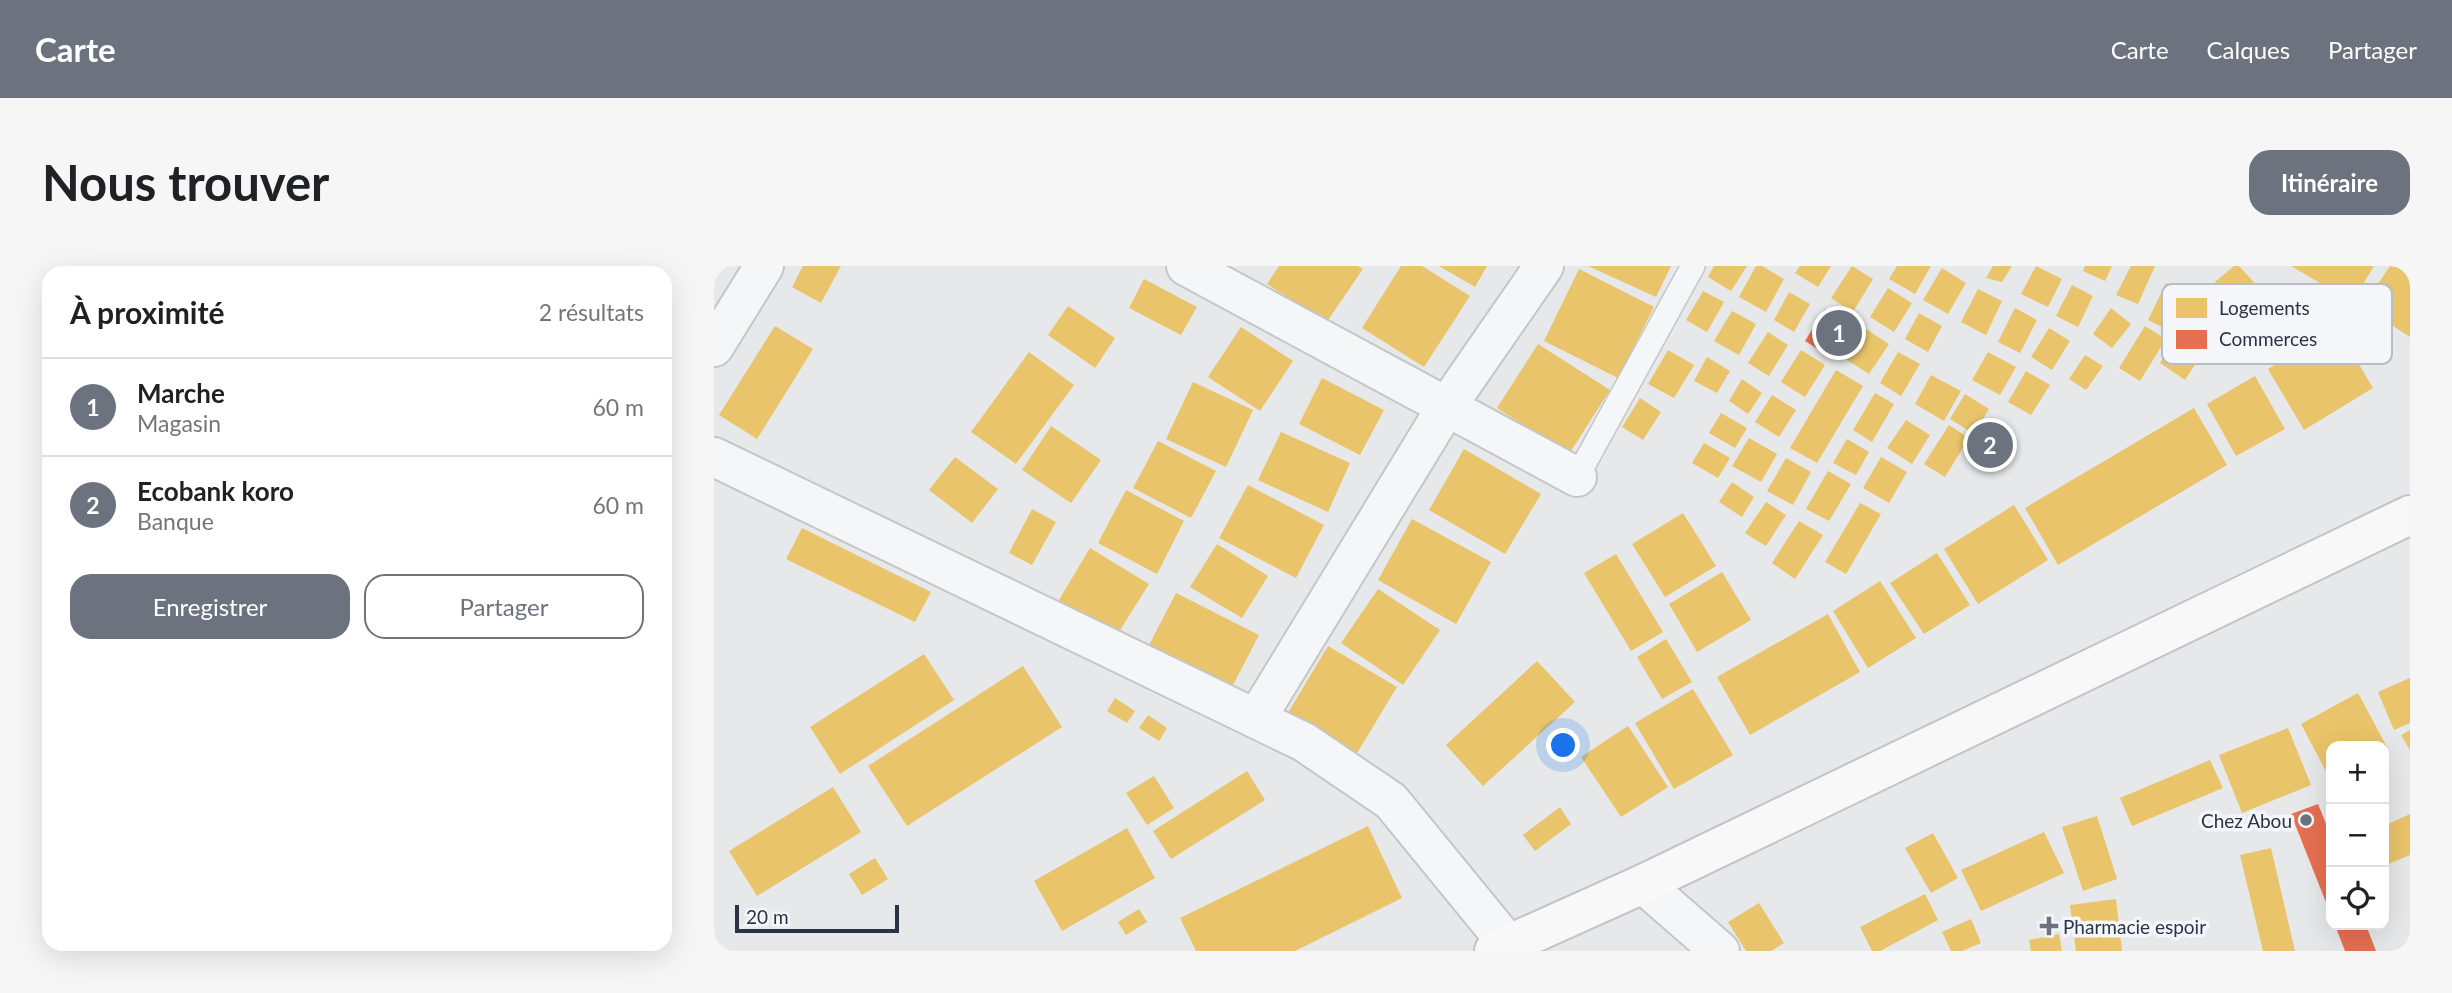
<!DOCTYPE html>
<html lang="fr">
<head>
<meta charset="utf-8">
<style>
	:root { --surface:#fff; --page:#f6f6f6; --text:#202124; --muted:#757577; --line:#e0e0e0; --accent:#6c737f }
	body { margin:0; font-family:Lato,sans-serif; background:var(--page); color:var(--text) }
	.controls { position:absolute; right:21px; bottom:21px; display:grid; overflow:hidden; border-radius:14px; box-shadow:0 7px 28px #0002 }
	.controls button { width:63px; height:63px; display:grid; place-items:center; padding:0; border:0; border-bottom:2px solid var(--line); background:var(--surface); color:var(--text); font:35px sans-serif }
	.scale { position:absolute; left:21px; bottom:18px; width:164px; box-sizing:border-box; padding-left:7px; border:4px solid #2b3445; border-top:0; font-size:19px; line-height:24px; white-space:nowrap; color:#2b3445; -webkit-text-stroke:5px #f4f6f9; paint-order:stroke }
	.you { position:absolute; left:850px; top:480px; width:24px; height:24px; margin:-18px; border:5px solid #fff; border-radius:50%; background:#1a73e8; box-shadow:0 0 0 10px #1a73e833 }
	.badge { display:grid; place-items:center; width:46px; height:46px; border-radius:50%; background:var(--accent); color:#fff; font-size:23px; font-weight:700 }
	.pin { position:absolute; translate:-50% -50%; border:4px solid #fff; box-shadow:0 2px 7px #0006 }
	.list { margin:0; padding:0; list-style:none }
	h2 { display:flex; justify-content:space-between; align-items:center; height:91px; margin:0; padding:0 28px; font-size:30px }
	h2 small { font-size:23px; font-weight:400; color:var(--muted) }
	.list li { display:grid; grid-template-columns:46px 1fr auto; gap:21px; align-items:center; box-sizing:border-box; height:98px; padding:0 28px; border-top:2px solid var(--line) }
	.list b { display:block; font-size:26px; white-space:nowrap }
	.list p { margin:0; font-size:23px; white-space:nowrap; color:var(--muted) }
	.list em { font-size:23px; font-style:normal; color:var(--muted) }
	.actions { display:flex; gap:14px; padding:21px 28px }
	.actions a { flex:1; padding:16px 0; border:2px solid var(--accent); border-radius:21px; text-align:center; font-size:24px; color:var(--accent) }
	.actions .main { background:var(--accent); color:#fff }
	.icon { flex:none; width:38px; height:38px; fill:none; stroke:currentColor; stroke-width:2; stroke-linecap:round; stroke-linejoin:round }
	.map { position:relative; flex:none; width:1696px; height:685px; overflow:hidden; border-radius:21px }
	header { display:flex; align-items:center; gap:42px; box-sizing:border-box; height:98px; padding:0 35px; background:var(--accent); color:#fff }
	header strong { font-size:33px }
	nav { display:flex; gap:38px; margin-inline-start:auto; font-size:24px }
	.intro { display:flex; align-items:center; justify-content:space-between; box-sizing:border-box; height:168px; padding:0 42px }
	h1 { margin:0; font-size:49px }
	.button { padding:18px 32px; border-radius:21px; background:var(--accent); color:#fff; font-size:24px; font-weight:700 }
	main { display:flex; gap:42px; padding:0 42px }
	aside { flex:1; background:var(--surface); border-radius:21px; box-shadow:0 7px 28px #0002 }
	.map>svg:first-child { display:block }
	.homes { fill:#e9c46a }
	.shops { fill:#e76f51 }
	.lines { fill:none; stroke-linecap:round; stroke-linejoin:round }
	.lane-casing { stroke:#c4c6c8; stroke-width:26 }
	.street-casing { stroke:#c4c6c8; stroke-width:42 }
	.primary-casing { stroke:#c2c5c8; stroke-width:42 }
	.lane { stroke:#f5f6f7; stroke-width:23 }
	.street { stroke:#f5f6f7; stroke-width:38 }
	.primary { stroke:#f8f8f8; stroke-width:38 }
	.poi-dot { fill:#6c737f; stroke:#f4f6f9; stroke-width:2.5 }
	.labels { text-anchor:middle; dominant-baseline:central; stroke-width:7; stroke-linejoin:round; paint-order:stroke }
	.poi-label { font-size:19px; fill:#2b3445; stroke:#f4f6f9; text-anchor:end }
	.key { fill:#f4f6f9; stroke:#b8bcc3; stroke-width:2 }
	.key-label { font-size:19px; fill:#2b3445 }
</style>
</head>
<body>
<header>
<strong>Carte</strong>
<nav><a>Carte</a><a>Calques</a><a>Partager</a></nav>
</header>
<div class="intro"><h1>Nous trouver</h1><a class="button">Itinéraire</a></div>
<main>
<aside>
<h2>À proximité<small>2 résultats</small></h2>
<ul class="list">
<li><span class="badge">1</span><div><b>Marche</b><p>Magasin</p></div><em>60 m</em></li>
<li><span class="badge">2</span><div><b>Ecobank koro</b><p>Banque</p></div><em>60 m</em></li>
</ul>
<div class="actions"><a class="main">Enregistrer</a><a>Partager</a></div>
</aside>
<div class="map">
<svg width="1696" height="685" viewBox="0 0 1696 685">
	<rect width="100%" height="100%" fill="#e6e8ea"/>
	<path class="homes" d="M89,0h38l-20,37 -29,-16z
		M565,0h79l5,3 -37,54 -59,-39z
		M687,0h21l48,30 -46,71 -62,-39z
		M725,0h48l-12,21z
		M874,0h83l-15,31z
		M1000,0h33l-16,25 -23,-14z
		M1042,0h6l22,13 -18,33 -27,-15z
		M1086,0h31l-13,21 -23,-14z
		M1138,0l21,13 -20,33 -22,-14z
		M1183,0h34l-16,28 -26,-15z
		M1279,0h19l-10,16 -16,-4z
		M1322,0l26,13 -14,28 -27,-13z
		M1371,0h27l-7,15 -22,-10z
		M1417,0h24l-17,38 -22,-9z
		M1520,0h5l30,33 -22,19 -32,-36z
		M1577,0h83l-22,36z
		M1676,0h20v71l-47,-31z
		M1228,2l24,15 -18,31 -25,-14z
		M865,3l75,38 -36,71 -74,-37z
		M430,13l53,28 -16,28 -52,-27z
		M1452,17l27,13 -18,37 -27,-13z
		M1358,19l21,11 -15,31 -22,-11z
		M1174,22l24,15 -18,29 -24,-15z
		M1264,23l24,12 -16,34 -25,-13z
		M989,25l21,11 -17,30 -21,-12z
		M1075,26l21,12 -16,28 -20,-12z
		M354,40l47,32 -20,30 -47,-33z
		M1301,42l22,12 -17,33 -22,-11z
		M1397,42l20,16 -19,24 -19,-14z
		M1018,45l24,13 -17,31 -25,-14z
		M1205,47l23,13 -14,26 -23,-13z
		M61,60l38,23 -56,90 -38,-24z
		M1431,60l21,13 -26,42 -21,-13z
		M527,61l52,34 -33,50 -52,-34z
		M1623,61l36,61 -69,42 -36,-61z
		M1335,62l21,13 -18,29 -21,-13z
		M1152,63l23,15 -20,30 -22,-14z
		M1054,66l20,13 -19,31 -21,-13z
		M824,78l72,46 -41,64 -72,-46z
		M1458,78l26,16 -13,20 -25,-17z
		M954,84l26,15 -20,33 -26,-14z
		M1087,84l24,15 -20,32 -24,-15z
		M315,86l45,33 -58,79 -45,-32z
		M1184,86l22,12 -19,32 -21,-13z
		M1274,86l28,15 -16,28 -28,-15z
		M1371,89l18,11 -17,24 -17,-11z
		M993,91l23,14 -13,22 -23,-12z
		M1122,104l27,16 -46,77 -27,-15z
		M1312,105l24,14 -19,30 -23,-13z
		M1217,109l30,16 -17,30 -29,-17z
		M1541,110l30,53 -49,27 -29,-52z
		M608,112l62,32 -24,45 -61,-31z
		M1028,113l20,14 -14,21 -19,-13z
		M479,116l60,28 -27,57 -60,-28z
		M1161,127l19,11 -22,38 -19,-12z
		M1251,128l24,15 -15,25 -24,-15z
		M1058,129l24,15 -17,27 -24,-15z
		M926,132l21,14 -18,28 -21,-13z
		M1480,142l33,57 -169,100 -33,-57z
		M1007,147l26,15 -12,20 -26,-15z
		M1192,154l24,15 -18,29 -25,-16z
		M1235,159l20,13 -24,39 -21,-13z
		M337,160l50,34 -30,43 -49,-33z
		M567,166l69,31 -22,49 -70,-32z
		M1035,172l28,16 -16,28 -29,-16z
		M1133,173l22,13 -13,23 -23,-12z
		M444,175l58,30 -25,47 -58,-30z
		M990,177l26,15 -12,20 -26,-15z
		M750,183l77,45 -36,60 -76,-44z
		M241,191l43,32 -26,34 -43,-33z
		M1167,191l26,15 -18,31 -26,-15z
		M1072,192l25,14 -18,33 -26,-14z
		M1114,205l23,13 -22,37 -23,-12z
		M1018,216l22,15 -12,20 -23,-15z
		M534,219l76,40 -28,53 -77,-40z
		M412,224l58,31 -27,53 -59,-31z
		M1052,236l20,13 -20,31 -21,-13z
		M1146,237l21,11 -35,60 -21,-12z
		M1300,239l34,55 -70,44 -34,-55z
		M318,243l24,13 -24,43 -23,-12z
		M969,247l33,53 -51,31 -33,-53z
		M698,253l79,43 -35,62 -78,-44z
		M1085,255l24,14 -28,44 -23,-16z
		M88,262l129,64 -16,30 -129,-63z
		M503,278l51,32 -26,42 -52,-31z
		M376,282l59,36 -32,51 -58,-35z
		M1223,287l33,52 -46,29 -34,-51z
		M902,288l47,78 -32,19 -47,-78z
		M1008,306l29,48 -54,32 -28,-48z
		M1166,315l36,57 -48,30 -35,-57z
		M664,323l62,41 -37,55 -62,-42z
		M462,327l83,42 -28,54 -83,-42z
		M1114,348l32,58 -110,63 -33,-58z
		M952,373l26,43 -30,17 -25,-42z
		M614,380l69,41 -43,71 -68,-42z
		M210,388l30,46 -114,74 -30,-47z
		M823,395l38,41 -92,84 -37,-41z
		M309,400l39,61 -155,99 -39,-60z
		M1696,412v45l-16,7 -16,-38z
		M979,423l40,66 -59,34 -39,-66z
		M1644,427l29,54 -56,-1v30l-2,1 -28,-53z
		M401,432l20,13 -8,12 -20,-12z
		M434,449l19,13 -8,13 -20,-13z
		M914,460l40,61 -47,30 -40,-60z
		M1574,462l23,57 -69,28 -23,-58z
		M1696,464v20l-9,-15z
		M1496,494l13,28 -91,38 -12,-28z
		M533,505l18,29 -94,59 -18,-28z
		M440,510l20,32 -27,17 -21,-32z
		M119,521l28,45 -104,64 -28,-45z
		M846,541l11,17 -36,27 -12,-16z
		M1696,548v41l-26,11v-40z
		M1383,550l20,63 -34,12 -21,-64z
		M654,560l34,72 -107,53h-99l-16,-33z
		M413,562l28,50 -93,53 -28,-50z
		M1330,566l20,41 -83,38 -20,-41z
		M1219,567l25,45 -27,15 -26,-45z
		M1557,582l24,103h-32l-23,-96z
		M161,592l13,21 -26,16 -13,-21z
		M1211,628l13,26 -58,31h-8l-12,-24z
		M1402,633l6,52h-46l-6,-46z
		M1045,637l25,40 -13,8h-25l-18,-29z
		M425,643l8,13 -21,13 -8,-13z
		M1257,653l10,24 -19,8h-11l-9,-19z
		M1345,668l3,17h-31l-2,-11z"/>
	<path class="shops" d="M1111,43l24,15 -20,32 -24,-15z
		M1604,538l13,32v79l-40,-101z
		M1621,659h31l10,26h-31z"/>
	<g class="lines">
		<defs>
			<path id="lane" d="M863,211l116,-211"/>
			<path id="street" d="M472,0l391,211
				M0,81l50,-81
				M0,191l590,285 87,59 117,143
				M542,453l191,-313 97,-140
				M929,618l77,67"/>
			<path id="primary" d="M780,685l149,-67 767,-369"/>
		</defs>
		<use href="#lane" class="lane-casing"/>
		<use href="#street" class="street-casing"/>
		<use href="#primary" class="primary-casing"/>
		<use href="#lane" class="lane"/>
		<use href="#street" class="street"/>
		<use href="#primary" class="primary"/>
	</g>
	<g class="poi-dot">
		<circle cx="1592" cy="554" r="7"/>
		<path d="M1331.5 649.5h7v7h7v7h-7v7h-7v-7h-7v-7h7z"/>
	</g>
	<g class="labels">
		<g class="poi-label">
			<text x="1578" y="554">Chez Abou</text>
			<text x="1349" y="660" text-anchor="start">Pharmacie espoir</text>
		</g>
	</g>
	<rect x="1448" y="18" width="230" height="80" rx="10" class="key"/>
	<rect x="1462" y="32" width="31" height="20" fill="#e9c46a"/>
	<rect x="1462" y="64" width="31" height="19" fill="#e76f51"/>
	<g class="key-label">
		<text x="1505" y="49">Logements</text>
		<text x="1505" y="80">Commerces</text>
	</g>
</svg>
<div class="controls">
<button>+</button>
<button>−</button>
<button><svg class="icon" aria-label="locate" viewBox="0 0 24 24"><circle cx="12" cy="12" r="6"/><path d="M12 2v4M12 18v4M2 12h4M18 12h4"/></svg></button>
</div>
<div class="scale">20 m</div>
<div class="you"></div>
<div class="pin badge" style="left:1125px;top:67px">1</div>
<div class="pin badge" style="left:1276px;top:179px">2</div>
</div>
</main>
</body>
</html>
